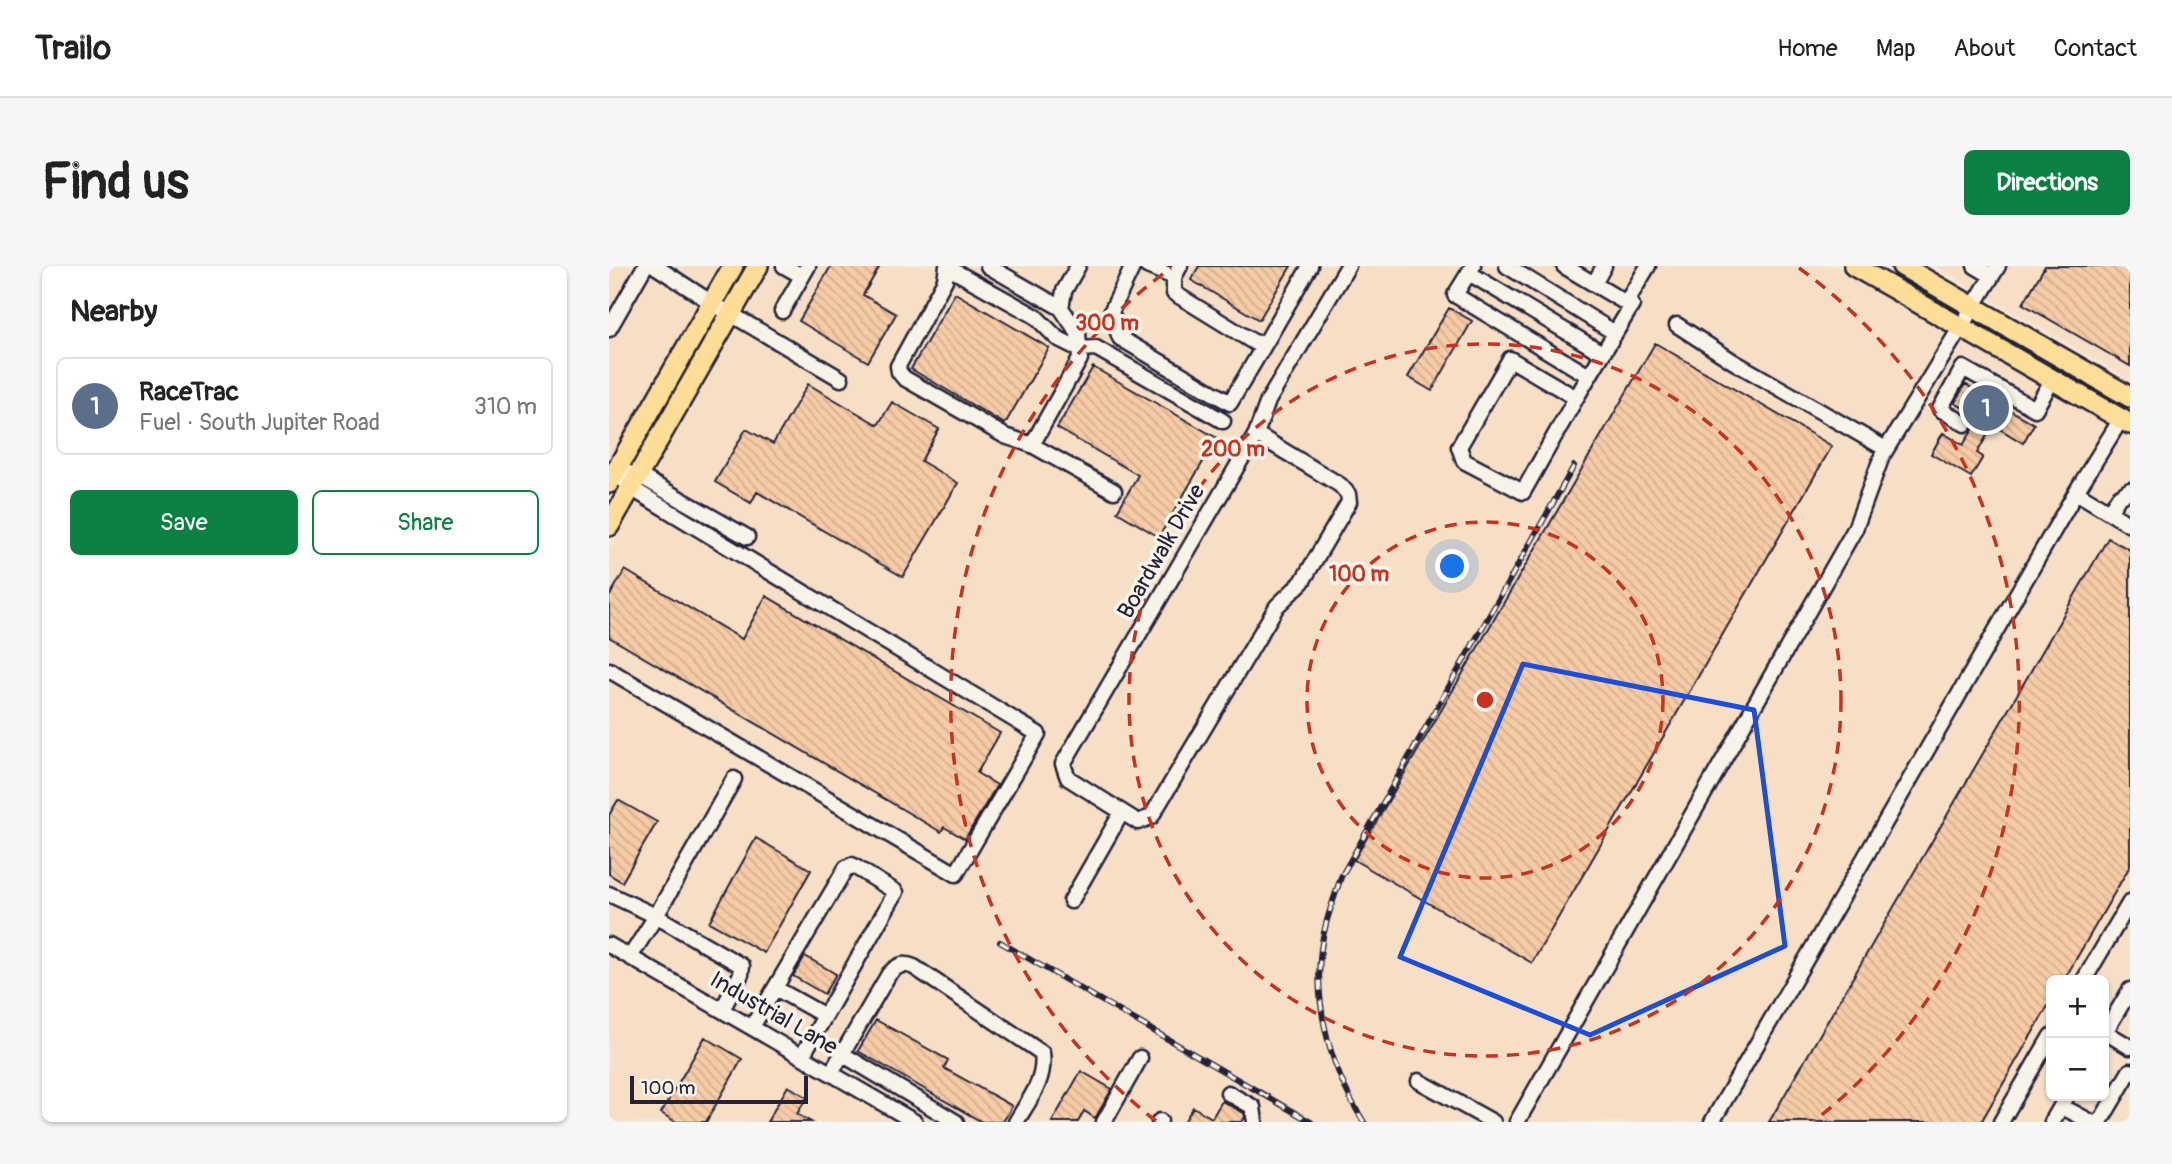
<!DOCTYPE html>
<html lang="en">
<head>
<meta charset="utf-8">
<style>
	:root { --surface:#fff; --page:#f6f6f6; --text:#222; --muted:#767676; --line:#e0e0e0; --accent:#0b8043 }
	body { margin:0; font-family:Pangolin,sans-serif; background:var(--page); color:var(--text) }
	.controls { position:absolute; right:21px; bottom:21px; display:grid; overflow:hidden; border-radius:10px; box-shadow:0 2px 5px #0004 }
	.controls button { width:63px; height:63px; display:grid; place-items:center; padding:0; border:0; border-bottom:2px solid var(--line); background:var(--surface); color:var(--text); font:35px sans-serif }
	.scale { position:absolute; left:21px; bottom:18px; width:178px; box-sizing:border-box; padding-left:7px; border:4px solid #22223b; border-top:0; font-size:19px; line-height:24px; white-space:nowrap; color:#22223b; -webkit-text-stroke:5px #f7f3e8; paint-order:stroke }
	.you { position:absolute; left:844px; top:301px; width:24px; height:24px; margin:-18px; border:5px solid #fff; border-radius:50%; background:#1a73e8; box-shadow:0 0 0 10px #1a73e833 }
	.badge { display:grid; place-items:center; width:46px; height:46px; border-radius:50%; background:var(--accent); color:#fff; font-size:23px; font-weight:700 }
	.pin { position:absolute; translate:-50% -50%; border:4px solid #fff; box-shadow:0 2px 7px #0006 }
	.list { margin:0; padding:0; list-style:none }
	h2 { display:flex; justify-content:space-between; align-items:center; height:91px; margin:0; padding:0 28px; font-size:30px }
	h2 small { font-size:23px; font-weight:400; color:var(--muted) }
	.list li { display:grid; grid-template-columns:46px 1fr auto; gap:21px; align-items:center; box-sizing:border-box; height:98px; margin:0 14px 14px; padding:0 14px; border:2px solid var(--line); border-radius:10px }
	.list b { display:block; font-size:26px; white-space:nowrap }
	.list p { margin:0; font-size:23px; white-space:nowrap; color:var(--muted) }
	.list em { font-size:23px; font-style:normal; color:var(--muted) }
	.actions { display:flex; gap:14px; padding:21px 28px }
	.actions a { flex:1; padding:16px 0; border:2px solid var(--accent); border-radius:10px; text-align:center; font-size:24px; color:var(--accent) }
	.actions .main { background:var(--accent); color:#fff }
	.map { position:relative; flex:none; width:1521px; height:856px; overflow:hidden; border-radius:10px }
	header { display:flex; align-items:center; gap:42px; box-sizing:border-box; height:98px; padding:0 35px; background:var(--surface); border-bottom:2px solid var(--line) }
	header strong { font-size:33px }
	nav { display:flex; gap:38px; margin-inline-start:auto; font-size:24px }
	.intro { display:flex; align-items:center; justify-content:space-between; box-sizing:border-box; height:168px; padding:0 42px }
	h1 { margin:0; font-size:49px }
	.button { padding:18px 32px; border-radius:10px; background:var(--accent); color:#fff; font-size:24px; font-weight:700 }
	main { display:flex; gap:42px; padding:0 42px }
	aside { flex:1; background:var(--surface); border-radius:10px; box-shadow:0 2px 5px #0004 }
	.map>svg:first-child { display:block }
	.built { fill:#f7dfc6; fill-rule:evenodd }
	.building { fill:url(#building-back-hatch); stroke:#22223b; stroke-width:2 }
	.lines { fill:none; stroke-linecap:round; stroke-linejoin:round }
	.minor-casing { stroke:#22223b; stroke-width:19 }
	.major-casing { stroke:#22223b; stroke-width:24 }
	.minor { stroke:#f7f3e8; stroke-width:14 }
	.major { stroke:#fedd96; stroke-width:19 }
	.rail-casing { stroke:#22223b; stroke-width:6 }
	.rail { stroke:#f7f3e8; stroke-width:3.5; stroke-dasharray:10; stroke-linecap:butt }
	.marked { fill:none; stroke:#1d4ed8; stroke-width:5; stroke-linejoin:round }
	.ring { fill:none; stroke:#c8321e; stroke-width:3.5; stroke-dasharray:12 9 }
	.labels { text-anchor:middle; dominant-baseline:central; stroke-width:7; stroke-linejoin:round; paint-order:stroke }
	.street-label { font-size:23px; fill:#22223b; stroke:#f7f3e8 }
	.centre { fill:#c8321e; stroke:#f7f3e8; stroke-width:3.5 }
	.ring-label { font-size:21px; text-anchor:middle; font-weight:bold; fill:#c8321e; stroke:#f7f3e8; stroke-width:7; stroke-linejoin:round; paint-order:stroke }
</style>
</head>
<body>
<header>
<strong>Trailo</strong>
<nav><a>Home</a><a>Map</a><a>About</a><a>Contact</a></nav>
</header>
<div class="intro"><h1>Find us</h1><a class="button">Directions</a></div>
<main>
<aside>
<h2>Nearby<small></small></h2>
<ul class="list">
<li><span class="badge" style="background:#5c6f8a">1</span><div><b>RaceTrac</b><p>Fuel · South Jupiter Road</p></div><em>310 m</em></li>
</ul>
<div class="actions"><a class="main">Save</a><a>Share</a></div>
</aside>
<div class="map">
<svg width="1521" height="856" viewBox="0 0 1521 856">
	<defs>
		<pattern id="building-back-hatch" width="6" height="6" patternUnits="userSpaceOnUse" patternTransform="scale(1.75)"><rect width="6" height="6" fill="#f6cba5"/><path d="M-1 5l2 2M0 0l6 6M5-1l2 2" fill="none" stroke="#d3ae8f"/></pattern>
	</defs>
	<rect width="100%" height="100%" fill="#f7e7d4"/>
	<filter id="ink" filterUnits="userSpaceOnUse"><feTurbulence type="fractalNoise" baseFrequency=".0143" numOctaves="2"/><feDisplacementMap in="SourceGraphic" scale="14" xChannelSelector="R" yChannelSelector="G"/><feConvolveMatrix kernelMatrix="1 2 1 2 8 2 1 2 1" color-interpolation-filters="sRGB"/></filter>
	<g filter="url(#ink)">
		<path class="built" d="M0,0h111l-111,194z
			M164,0h1063l294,170v686h-1521v-571zM1442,714h53v116h-53z
			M1327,0h194v113l-138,-80z"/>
		<path class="building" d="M222,0h49l-17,29 33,19 -28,48 -69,-41z
			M590,0h92l-32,54 -68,-40z
			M1436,0h85v100l-107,-62z
			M346,27l94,55 -44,76 -94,-55z
			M840,42l23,13 -40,70 -24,-14z
			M1046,77l177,103 -300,517 -178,-103z
			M484,101l124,71 -58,99 -42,-25 21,-37 -81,-47z
			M199,118l70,41 14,-23 47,27 -18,32 37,22 -55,94 -146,-85 -6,11 -36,-21 31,-53 27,15z
			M1356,118l69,40 -11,19 -30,-18 -16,28 6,4 -12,20 -40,-23 12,-21 20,12 11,-17 5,-11 -24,-14z
			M1499,272l22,12v316l-66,114h-13v21l-70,121h-212z
			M16,304l117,69 24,-43 234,137 -23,40 20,12 -32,54 -21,-12 -3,5 -332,-195v-40z
			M9,534l39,22 -35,60 -13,-8v-59z
			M147,572l55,32 -47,83 -55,-31z
			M196,690l31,18 -12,20 -31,-18z
			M267,754l72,40 -4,8 68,38 -9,16h-21l-124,-71z
			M96,771l37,22 -36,63h-30l-15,-9z
			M472,805l31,18 -15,26 -2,3 -11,-7 -6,11h-26z
			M179,820l19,11 -10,17 14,8h-44z
			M613,835l22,12 1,4 -3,5h-58l9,-15 19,11z"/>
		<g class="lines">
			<defs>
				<path id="minor" d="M46,0l57,37 129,76
					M175,0l18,10
					M338,0l-2,14 -47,86 1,6 5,6 101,58 27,9
					M379,0l73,42
					M469,0l-14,25 -3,17 17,25 2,26 -48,86 82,46
					M524,0l-22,46 9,26 110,65 36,-61
					M538,0l27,11
					M571,0l-6,11v16l81,50 11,-1 44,-76
					M864,0l-18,29 134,81
					M898,0l108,67
					M955,0l30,18
					M995,0l-10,18 32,19 22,-37
					M1366,0l17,10
					M338,1l88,49 22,22 22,11 17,-1 127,73
					M860,7l133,80
					M173,45l26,-45
					M1068,59l57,37 152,87
					M0,63l36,-63
					M967,132l-53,94 -59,-31 -5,-14 51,-88 66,39 56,-93 -6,-2
					M1356,158l-25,-15 23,-41 72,41 18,-30
					M647,168l84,51 8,9 1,8 -47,80 -25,24 -126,211 -13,5 -70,-44 -5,-14 193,-330 12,-33 80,-135
					M20,207l9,2 109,62
					M1467,226l54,33
					M1500,246l10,-15 11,-7
					M0,404l347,204 82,-140 -407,-246 -6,-6
					M0,628l47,22 86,50 -1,8 -19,36
					M462,635l51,-89
					M0,679l306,177
					M21,691l26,-41 78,-137
					M1475,714l46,-78
					M166,722l71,-120 6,-3 44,27 -71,124
					M143,761l23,-39 50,28 -23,40
					M1496,766l25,15
					M1495,768l26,-44
					M233,788l114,68
					M222,807l58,-99c8,-8 13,-12 25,-7l128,86c4,27 -13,47 -26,69
					M810,815l74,41
					M619,827l25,14 2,15
					M1452,840l30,16
					M495,856l36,-64
					M550,856l1,-1
					M908,856l338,-593 27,-73 116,-190
					M1103,856l364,-630 45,-73
					M1392,856l50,-86
					M1443,856l15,-26
					M1491,856l30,-51"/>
				<path id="major" d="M1245,0l276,158
					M1293,0l228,131
					M0,217l124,-217
					M0,260l149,-260"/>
			</defs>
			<use href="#minor" class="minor-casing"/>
			<use href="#major" class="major-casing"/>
			<use href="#minor" class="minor"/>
			<use href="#major" class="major"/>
			<defs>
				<path id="rail" d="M391,676l311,180
					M755,856c-36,-56 -56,-132 -38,-198 4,-16 10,-31 15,-47l233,-411"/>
			</defs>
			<use href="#rail" class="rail-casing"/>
			<use href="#rail" class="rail"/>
		</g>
	</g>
	<path class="marked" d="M914,398l231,46 31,236 -195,89 -190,-78z"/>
	<g class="ring">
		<circle cx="876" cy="434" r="178"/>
		<circle cx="876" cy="434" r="356"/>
		<path d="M547 855A534 534 0 0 1 562 2M1190 2A534 534 0 0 1 1205 855"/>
	</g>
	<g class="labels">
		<g class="street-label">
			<text transform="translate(552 285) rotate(-60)">Boardwalk Drive</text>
			<text transform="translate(165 747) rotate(30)">Industrial Lane</text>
		</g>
	</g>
	<circle cx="876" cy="434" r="10" class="centre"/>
	<g class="ring-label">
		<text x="498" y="64">300 m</text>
		<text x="624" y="190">200 m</text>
		<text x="750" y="315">100 m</text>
	</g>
</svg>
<div class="controls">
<button>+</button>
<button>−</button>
</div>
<div class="scale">100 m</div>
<div class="you"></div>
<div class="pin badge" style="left:1377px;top:142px;background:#5c6f8a">1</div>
</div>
</main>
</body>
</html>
